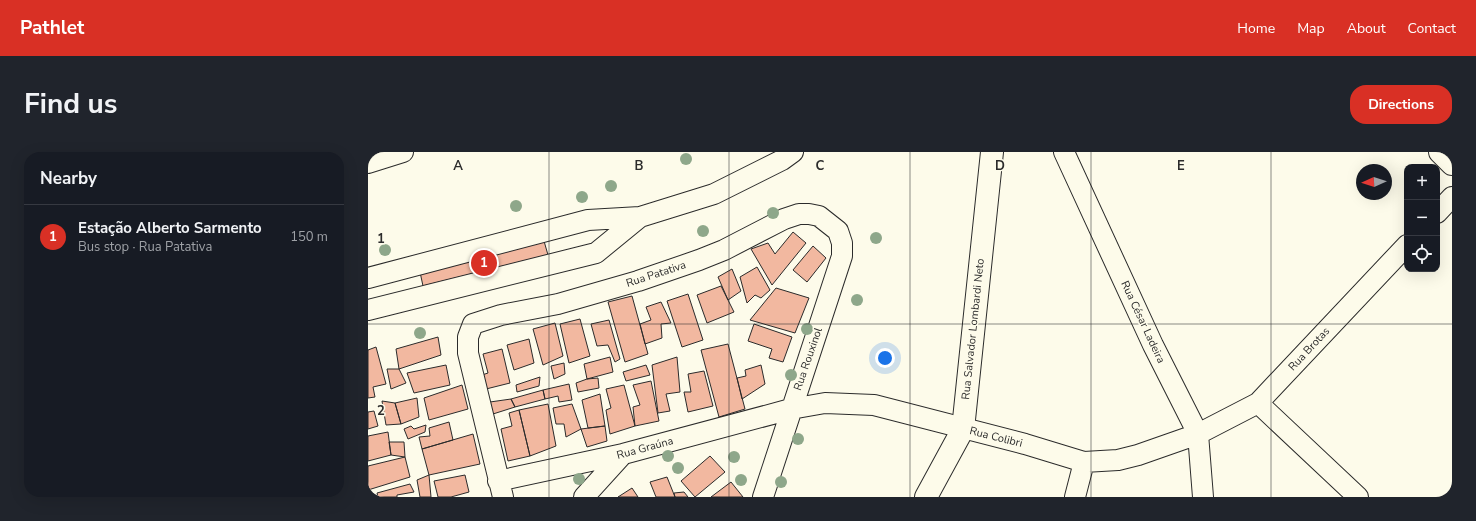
<!DOCTYPE html>
<html lang="en">
<head>
<meta charset="utf-8">
<style>
	:root { --surface:#171b24; --page:#20242c; --text:#f1f3f6; --muted:#9ea1a6; --line:#363941; --accent:#d93025 }
	body { margin:0; font-family:"Nunito Sans",sans-serif; background:var(--page); color:var(--text) }
	.controls { position:absolute; right:12px; top:12px; display:grid; overflow:hidden; border-radius:8px; box-shadow:0 4px 16px #0002 }
	.controls button { width:36px; height:36px; display:grid; place-items:center; padding:0; border:0; border-bottom:1px solid var(--line); background:var(--surface); color:var(--text); font:20px sans-serif }
	.compass { position:absolute; left:988px; top:12px; width:36px; height:36px; border-radius:50%; background:var(--surface); box-shadow:0 4px 16px #0002; rotate:267deg }
	.you { position:absolute; left:517px; top:206px; width:14px; height:14px; margin:-10px; border:3px solid #fff; border-radius:50%; background:#1a73e8; box-shadow:0 0 0 6px #1a73e833 }
	.badge { display:grid; place-items:center; width:26px; height:26px; border-radius:50%; background:var(--accent); color:#fff; font-size:13px; font-weight:700 }
	.pin { position:absolute; translate:-50% -50%; border:2px solid #fff; box-shadow:0 1px 4px #0006 }
	.list { margin:0; padding:0; list-style:none }
	h2 { display:flex; justify-content:space-between; align-items:center; height:52px; margin:0; padding:0 16px; font-size:17px }
	h2 small { font-size:13px; font-weight:400; color:var(--muted) }
	.list li { display:grid; grid-template-columns:26px 1fr auto; gap:12px; align-items:center; box-sizing:border-box; height:64px; padding:0 16px; border-top:1px solid var(--line) }
	.list b { display:block; font-size:15px; white-space:nowrap }
	.list p { margin:0; font-size:13px; white-space:nowrap; color:var(--muted) }
	.list em { font-size:13px; font-style:normal; color:var(--muted) }
	.icon { flex:none; width:22px; height:22px; fill:none; stroke:currentColor; stroke-width:2; stroke-linecap:round; stroke-linejoin:round }
	.map { position:relative; flex:none; width:1084px; height:345px; overflow:hidden; border-radius:16px }
	header { display:flex; align-items:center; gap:24px; box-sizing:border-box; height:56px; padding:0 20px; background:var(--accent); color:#fff }
	header strong { font-size:19px }
	nav { display:flex; gap:22px; margin-inline-start:auto; font-size:14px }
	.intro { display:flex; align-items:center; justify-content:space-between; box-sizing:border-box; height:96px; padding:0 24px }
	h1 { margin:0; font-size:28px }
	.button { padding:10px 18px; border-radius:16px; background:var(--accent); color:#fff; font-size:14px; font-weight:700 }
	main { display:flex; gap:24px; padding:0 24px }
	aside { flex:1; background:var(--surface); border-radius:16px; box-shadow:0 4px 16px #0002 }
	.map>svg:first-child { display:block }
	.building { fill:#f2b8a0; stroke:#2b2b2b }
	.lines { fill:none; stroke-linecap:round; stroke-linejoin:round }
	.minor-casing { stroke:#2b2b2b; stroke-width:22 }
	.major-casing { stroke:#2b2b2b; stroke-width:24 }
	.minor { stroke:#fdfbea; stroke-width:20 }
	.major { stroke:#fdfbea; stroke-width:22 }
	.tree { fill:#8ea78a }
	.grid { fill:none; stroke:#2b2b2b; stroke-width:1; stroke-opacity:0.55 }
	.labels { text-anchor:middle; dominant-baseline:central; stroke-width:3; stroke-linejoin:round; paint-order:stroke }
	.street-label { font-size:11px; fill:#2b2b2b; stroke:#fdfbea }
	.grid-label { font-size:13px; text-anchor:middle; font-weight:bold; fill:#2b2b2b; stroke:#fdfbea; stroke-width:3; stroke-linejoin:round; paint-order:stroke }
</style>
</head>
<body>
<header>
<strong>Pathlet</strong>
<nav><a>Home</a><a>Map</a><a>About</a><a>Contact</a></nav>
</header>
<div class="intro"><h1>Find us</h1><a class="button">Directions</a></div>
<main>
<aside>
<h2>Nearby<small></small></h2>
<ul class="list">
<li><span class="badge">1</span><div><b>Estação Alberto Sarmento</b><p>Bus stop · Rua Patativa</p></div><em>150 m</em></li>
</ul>
</aside>
<div class="map">
<svg width="1084" height="345" viewBox="0 0 1084 345">
	<rect width="100%" height="100%" fill="#fdfbea"/>
	<path class="building" d="M425,80l13,11 -34,42 -21,-36 17,-6 7,11z
		M176,89l4,14 -125,31 -3,-14z
		M445,94l13,12 -19,24 -14,-12z
		M389,115l13,23 -9,8 -6,-3 -8,8 -7,-26z
		M364,117l9,22 -13,9 -10,-23z
		M353,134l13,26 -27,11 -10,-28z
		M408,136l33,10 -14,35 -45,-13z
		M320,142l15,46 -21,7 -15,-46z
		M264,144l16,58 -23,8 -17,-60z
		M293,150l10,21 -10,1 1,14 -17,6 -5,-20 11,-4 -5,-13z
		M212,167l10,37 -21,7 -9,-39z
		M241,168l11,39 -5,3 -7,-17 -11,1 -6,-22z
		M187,171l8,33 -20,9 -10,-36z
		M386,172l38,13 -9,25 -14,-4 3,-9 -24,-8z
		M70,185l3,18 -42,14 -3,-20z
		M161,187l5,24 -20,7 -7,-25z
		M360,192l17,65 -26,8 -18,-67z
		M8,195l10,37 -13,3 2,10 -7,1v-48z
		M134,197l8,34 -24,6 -4,-14 6,-2 -5,-19z
		M242,205l3,15 -26,7 -3,-15z
		M309,205l3,35 -14,2 4,17 -12,2 -6,-48z
		M196,211l1,11 -11,5 -3,-13z
		M78,213l4,20 -36,8 -7,-20z
		M278,213l4,10 -24,6 -3,-9z
		M393,213l4,19 -23,15 -5,-21 9,-2 -1,-6z
		M19,217h12l7,14 -15,6z
		M336,219l9,35 -25,6 -4,-20h7l-3,-18z
		M172,225l-1,9 -22,6 -1,-7z
		M230,226l1,10 -21,4 -2,-9 11,-4z
		M283,229l8,40 -24,5 -2,-19 7,-2 -7,-20z
		M201,232l3,16 -13,2 -1,-6 -13,3 -2,-9z
		M94,233l6,24 -39,11 -5,-22z
		M256,233l11,41 -25,8 -4,-24 5,-2 -5,-19z
		M175,238l2,9 -30,8 -4,-8z
		M232,242l5,32 -17,2 -6,-28z
		M49,246l2,19 -18,7 -6,-21z
		M143,247l4,8 -22,7 -3,-12z
		M14,249l13,2 6,21 -15,1z
		M180,252l8,42 -26,10 -11,-46z
		M204,252l9,25 -15,8 -2,-13h-8l-3,-16z
		M151,258l11,46 -22,5 -7,-32 11,-3 -3,-13z
		M6,259l4,15 -10,3v-17z
		M81,270l4,18 -31,9 -3,-12 11,-1 -1,-8z
		M58,273l-1,7 -17,7 -4,-10 7,-3 3,3z
		M237,274l2,15 -20,6 -6,-18z
		M20,280l3,23 -23,6v-25z
		M105,282l7,30 -51,11 -7,-26z
		M21,290h15l1,15 -14,-2z
		M342,304l15,16 -30,25 -14,-16z
		M37,305l5,20 -42,13v-24z
		M61,323l2,22h-11l-3,-17z
		M97,323l4,17 -18,5h-13l-4,-16z
		M299,325l8,20h-19l-6,-15z
		M363,330l12,15h-32z
		M42,332l4,8 -17,3v2h-19l-1,-4z
		M264,336l6,9h-20z
		M316,340l4,5h-13l-1,-4z"/>
	<g class="lines">
		<defs>
			<path id="minor" d="M696,0l89,193 45,89 5,63
				M0,11l35,-11
				M1069,61l15,-16
				M0,126l220,-58 52,-3 74,-23 68,-34 11,-8
				M0,158l228,-57 44,-36
				M890,251l100,94
				M130,329l125,-27 168,-45 34,-6 49,2 151,39 59,18 34,-2 20,-5 60,-21 60,-31 149,-158
				M135,345l-35,-144v-16l5,-13 28,-9 57,-11 80,-23 61,-21 25,-10 60,-31 15,-5h10l10,2 19,15 4,12v13l-79,241
				M216,345l39,-43
				M707,345l9,-35"/>
			<path id="major" d="M1072,0l12,12
				M558,345l37,-68 29,-277"/>
		</defs>
		<use href="#minor" class="minor-casing"/>
		<use href="#major" class="major-casing"/>
		<use href="#minor" class="minor"/>
		<use href="#major" class="major"/>
	</g>
	<g class="tree">
		<circle cx="318" cy="7" r="6"/>
		<circle cx="243" cy="34" r="6"/>
		<circle cx="214" cy="45" r="6"/>
		<circle cx="148" cy="54" r="6"/>
		<circle cx="405" cy="61" r="6"/>
		<circle cx="335" cy="79" r="6"/>
		<circle cx="508" cy="86" r="6"/>
		<circle cx="17" cy="98" r="6"/>
		<circle cx="489" cy="148" r="6"/>
		<circle cx="439" cy="177" r="6"/>
		<circle cx="52" cy="181" r="6"/>
		<circle cx="423" cy="223" r="6"/>
		<circle cx="430" cy="287" r="6"/>
		<circle cx="300" cy="304" r="6"/>
		<circle cx="366" cy="305" r="6"/>
		<circle cx="310" cy="316" r="6"/>
		<circle cx="211" cy="327" r="6"/>
		<circle cx="373" cy="328" r="6"/>
		<circle cx="413" cy="330" r="6"/>
	</g>
	<path class="grid" d="M181,0v345M361,0v345M542,0v345M723,0v345M903,0v345M0,172h1084"/>
	<g class="labels">
		<g class="street-label">
			<text transform="translate(288 122) rotate(-18)">Rua Patativa</text>
			<text transform="translate(775 170) rotate(65)">Rua César Ladeira</text>
			<text transform="translate(605 177) rotate(-84)">Rua Salvador Lombardi Neto</text>
			<text transform="translate(941 197) rotate(-47)">Rua Brotas</text>
			<text transform="translate(440 207) rotate(-71)">Rua Rouxinol</text>
			<text transform="translate(628 285) rotate(14)">Rua Colibri</text>
			<text transform="translate(277 296) rotate(-15)">Rua Graúna</text>
		</g>
	</g>
	<g class="grid-label">
		<text x="90" y="18">A</text>
		<text x="271" y="18">B</text>
		<text x="452" y="18">C</text>
		<text x="632" y="18">D</text>
		<text x="813" y="18">E</text>
		<text x="13" y="91">1</text>
		<text x="13" y="263">2</text>
	</g>
</svg>
<div class="controls">
<button>+</button>
<button>−</button>
<button><svg class="icon" aria-label="locate" viewBox="0 0 24 24"><circle cx="12" cy="12" r="6"/><path d="M12 2v4M12 18v4M2 12h4M18 12h4"/></svg></button>
</div>
<svg class="compass" viewBox="-18 -18 36 36"><path d="M0-13l5 13h-10z" fill="#e53935"/><path d="M0 13l5-13h-10z" fill="#9ea1a6"/></svg>
<div class="you"></div>
<div class="pin badge" style="left:116px;top:111px">1</div>
</div>
</main>
</body>
</html>
